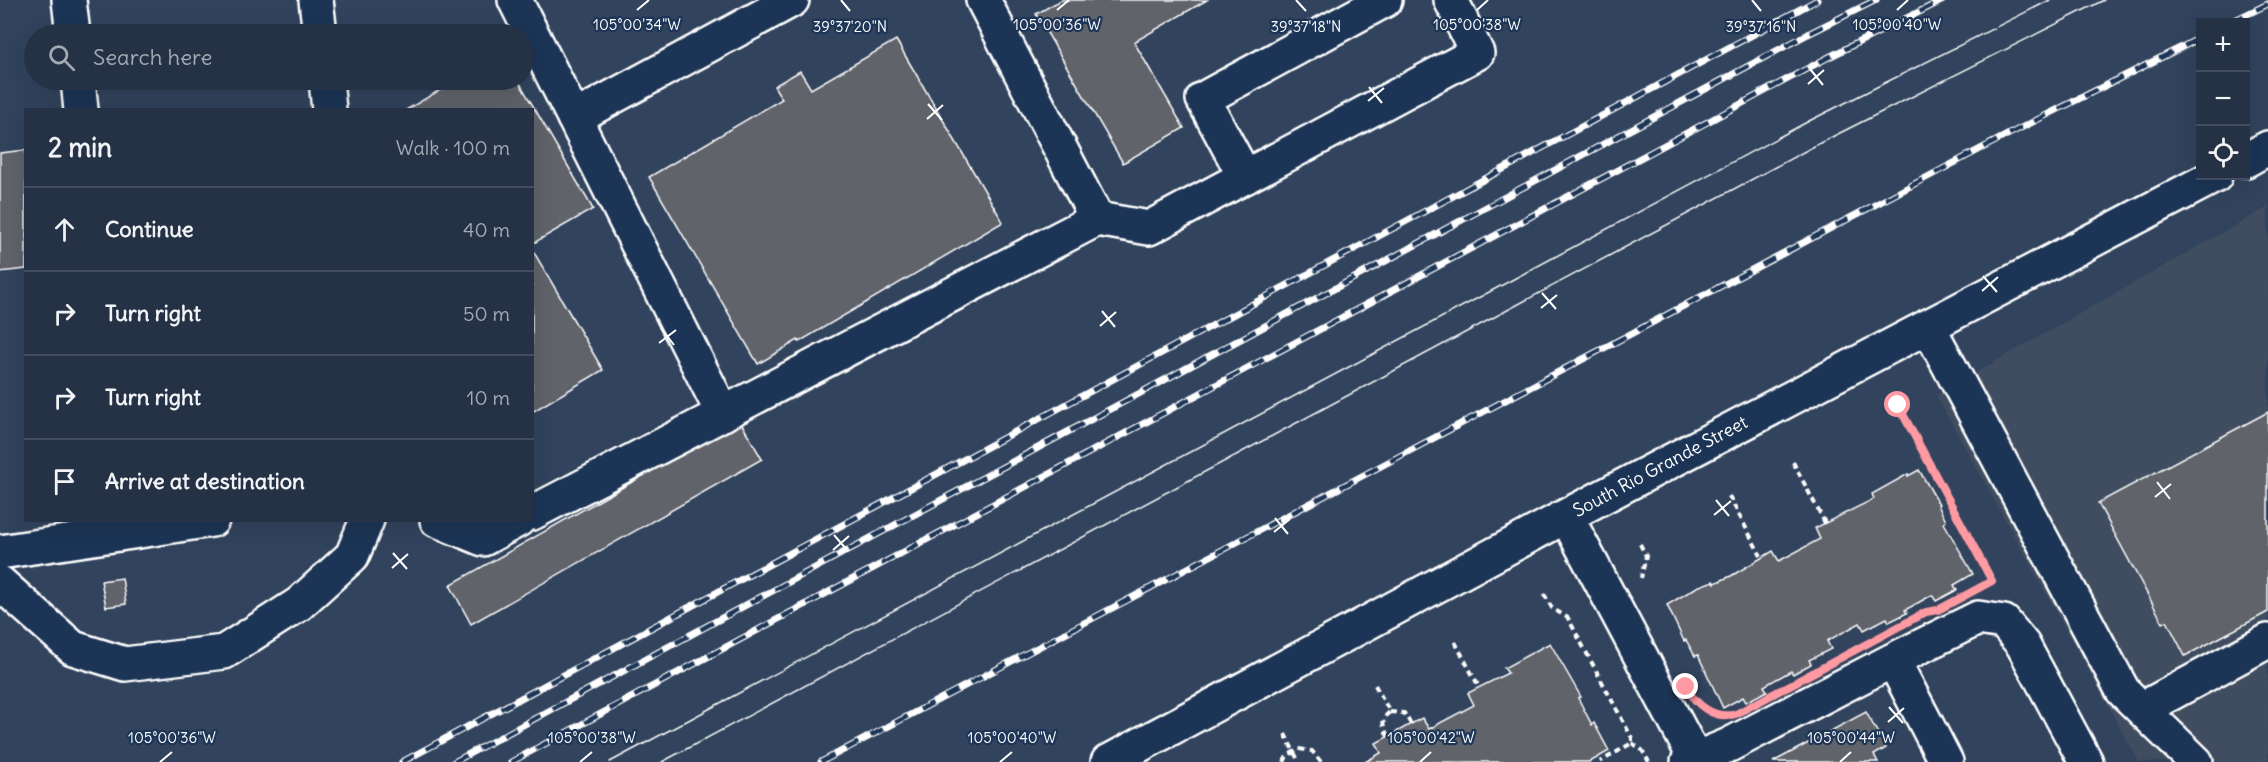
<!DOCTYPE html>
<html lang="en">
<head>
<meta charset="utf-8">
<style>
	:root { --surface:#253246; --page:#313e51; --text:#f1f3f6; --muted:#a3aab3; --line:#424d5f }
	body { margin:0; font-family:Delius,sans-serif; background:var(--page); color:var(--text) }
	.controls { position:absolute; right:18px; top:18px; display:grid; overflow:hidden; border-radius:0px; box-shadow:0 6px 24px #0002 }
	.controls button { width:54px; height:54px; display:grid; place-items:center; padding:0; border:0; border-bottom:2px solid var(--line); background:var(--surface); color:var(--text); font:30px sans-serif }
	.stop { position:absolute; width:18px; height:18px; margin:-14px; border:4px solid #ff9aa2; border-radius:50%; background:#fff }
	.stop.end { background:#ff9aa2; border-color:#fff; box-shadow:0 2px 6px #0008 }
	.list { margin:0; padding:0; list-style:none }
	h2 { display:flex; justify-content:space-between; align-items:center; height:78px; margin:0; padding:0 24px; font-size:26px }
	h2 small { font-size:20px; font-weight:400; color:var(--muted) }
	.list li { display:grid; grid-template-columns:39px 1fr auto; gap:18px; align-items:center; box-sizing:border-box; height:84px; padding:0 24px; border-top:2px solid var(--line) }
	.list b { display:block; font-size:22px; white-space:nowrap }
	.list em { font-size:20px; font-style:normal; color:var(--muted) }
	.icon { flex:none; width:33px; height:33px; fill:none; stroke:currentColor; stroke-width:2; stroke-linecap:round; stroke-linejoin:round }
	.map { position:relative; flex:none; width:2268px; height:762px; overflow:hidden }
	.search { position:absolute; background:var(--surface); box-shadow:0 6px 24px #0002; left:24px; top:24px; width:510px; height:66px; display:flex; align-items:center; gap:15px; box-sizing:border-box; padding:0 21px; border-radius:33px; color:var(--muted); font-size:22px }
	.panel { position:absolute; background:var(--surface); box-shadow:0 6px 24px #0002; left:24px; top:108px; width:510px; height:414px; border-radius:0px }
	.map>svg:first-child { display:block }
	.built { fill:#3f4d61 }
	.building { fill:#60646b; stroke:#fff; stroke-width:1.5 }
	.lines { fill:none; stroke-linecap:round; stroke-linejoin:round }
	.minor-casing { stroke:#fff; stroke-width:38 }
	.path { stroke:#fff; stroke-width:4; stroke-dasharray:6 4.5; stroke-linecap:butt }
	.minor { stroke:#1d3557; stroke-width:33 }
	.tram { stroke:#fff; stroke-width:1.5 }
	.rail-casing { stroke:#fff; stroke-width:7 }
	.rail { stroke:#1d3557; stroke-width:4.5; stroke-dasharray:14; stroke-linecap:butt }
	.route { stroke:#ff9aa2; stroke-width:8 }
	.ticks { fill:none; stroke:#fff; stroke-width:2 }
	.labels { text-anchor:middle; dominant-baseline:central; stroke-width:4.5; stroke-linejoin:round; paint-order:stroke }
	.street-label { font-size:18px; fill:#fff; stroke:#1d3557 }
	.ticks-label { font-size:15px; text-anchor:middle; fill:#fff; stroke:#1d3557; stroke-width:4.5; stroke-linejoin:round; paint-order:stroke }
</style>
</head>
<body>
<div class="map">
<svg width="2268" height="762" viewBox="0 0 2268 762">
	<rect width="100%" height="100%" fill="#31435d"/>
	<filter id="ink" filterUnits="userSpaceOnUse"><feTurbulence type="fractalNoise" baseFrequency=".0167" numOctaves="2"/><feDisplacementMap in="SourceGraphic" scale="12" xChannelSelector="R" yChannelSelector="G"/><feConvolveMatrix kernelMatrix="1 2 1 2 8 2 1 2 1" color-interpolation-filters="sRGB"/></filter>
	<g filter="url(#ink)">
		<path class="built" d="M2268,207v555h-129l-203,-367z"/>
		<path class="building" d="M1061,0h146l-73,42 50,86 -61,35 -87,-149z
			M896,40l107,182 -204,120 -1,-2 -40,24 -109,-187 133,-78 -8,-13 26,-15 11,18z
			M457,80h61l75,129 -61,35v-134h-126z
			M26,150v119l-26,3v-119z
			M532,249l71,121 -71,42z
			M2268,412v200l-83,44 -18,-35 -4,2 -65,-120z
			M740,421l22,38 -291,165 -21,-39z
			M1919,470l20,34 -1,1 8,16 -2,2 29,51 -19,11 3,5 -21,11 -4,-6 -27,15 2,3 -18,9 -2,-4 -23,12 -4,-7 -33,18 4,8 -22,11 2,4 -18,10 -2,-3 -27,15 3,5 -21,11 -3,-5 -20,11 -25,-53 -3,1 -9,-16 -2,1 -17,-36 30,-18 16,-6 2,2 16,-7 42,-25 6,10 41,-22 -5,-11 59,-29 -2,-5 36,-20v2z
			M122,578l4,26 -20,3 -5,-26z
			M1550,643l31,54 -3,1 14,27 2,-2 15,28 -19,11h-225l16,-9 -5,-10 46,-25 7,11 45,-24 -6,-12 40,-20 -4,-5z
			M1866,712l20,36 -12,7 4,7h-105z"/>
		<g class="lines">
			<defs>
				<path id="minor" d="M69,0l4,34
					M316,0l4,34
					M515,0l208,414
					M983,0l114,219 52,9 328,-175 -26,-53
					M78,80l3,30
					M326,80l3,30
					M574,118l218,-118
					M2246,160l22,-12
					M1245,177l-42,-78 182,-99
					M1928,326l195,365 73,71
					M532,513l565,-294
					M1566,516l131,246
					M437,520l46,19 35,-19
					M0,552l212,-32
					M0,583l73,65 52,16 99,-12 75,-48 53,-48 15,-36
					M2142,709l126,-68
					M1108,762l458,-246 649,-340
					M1688,762l41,-17 164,-85
					M1946,762l-53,-102 85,-42 26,4 19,23 63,117"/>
			</defs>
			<use href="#minor" class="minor-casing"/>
			<path class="path" d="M1898,405l94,176 -3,1
				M1793,462l32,61
				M1729,496l32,60
				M1640,544l6,12 -5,22
				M1544,594l8,14 16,10 64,120v5l-32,19
				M1455,642l24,45
				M1375,685l15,27c-10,7 -7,15 -2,24
				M1390,712l14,1 7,11
				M1285,734l14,28
				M1632,743l10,7 7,12
				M1284,762l3,-6 12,-7 13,2 9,11"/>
			<use href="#minor" class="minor"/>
			<path class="tram" d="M610,762l1199,-641 241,-121
				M662,762l1160,-620 282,-142"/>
			<defs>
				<path id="rail" d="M2231,22l37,-18
					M402,762l1415,-762
					M454,762l1354,-728 68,-34
					M511,762l1316,-704 116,-58
					M821,762l1186,-627 193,-97"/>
			</defs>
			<use href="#rail" class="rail-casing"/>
			<use href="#rail" class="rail"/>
		</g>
	</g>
	<g class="lines" filter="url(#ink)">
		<path class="route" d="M1686,687c10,18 28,33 50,27l190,-102 12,-2 54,-29 -94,-176"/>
	</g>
	<path class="ticks" d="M841,0l9,11M1296,0l10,11M1752,0l9,11M637,10l12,-10M1057,10l12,-10M1477,10l11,-10M1897,10l11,-10M1810,69l13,16M1808,84l16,-14M1369,87l13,16M1368,101l16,-13M928,104l14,16M927,119l16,-14M1983,276l14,16M1982,291l16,-14M1542,293l14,16M1541,308l16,-13M1102,311l13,16M1100,326l16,-14M661,328l13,17M659,343l17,-13M2157,482l13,17M2155,497l16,-13M1716,500l13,16M1714,515l17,-14M1275,518l13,16M1274,532l16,-13M834,535l14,16M833,550l16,-14M393,553l14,16M392,568l16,-14M1889,707l14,16M1888,722l16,-14M160,762l12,-10M580,762l12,-10M1000,762l12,-10M1420,762l11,-10M1840,762l11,-10"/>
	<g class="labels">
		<g class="street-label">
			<text transform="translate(1660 466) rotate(-28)">South Rio Grande Street</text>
		</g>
	</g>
	<g class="ticks-label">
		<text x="637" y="30">105°00'34"W</text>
		<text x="1057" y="30">105°00'36"W</text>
		<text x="1477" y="30">105°00'38"W</text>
		<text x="1897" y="30">105°00'40"W</text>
		<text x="850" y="32">39°37'20"N</text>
		<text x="1306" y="32">39°37'18"N</text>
		<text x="1761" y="32">39°37'16"N</text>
		<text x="172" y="743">105°00'36"W</text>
		<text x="592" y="743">105°00'38"W</text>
		<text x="1012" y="743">105°00'40"W</text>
		<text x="1431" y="743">105°00'42"W</text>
		<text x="1851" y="743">105°00'44"W</text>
	</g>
</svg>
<div class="controls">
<button>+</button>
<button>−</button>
<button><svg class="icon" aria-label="locate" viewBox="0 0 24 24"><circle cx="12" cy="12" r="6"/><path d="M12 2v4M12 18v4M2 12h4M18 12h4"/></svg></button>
</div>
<div class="stop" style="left:1898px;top:405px"></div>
<div class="stop end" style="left:1686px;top:687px"></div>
<div class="search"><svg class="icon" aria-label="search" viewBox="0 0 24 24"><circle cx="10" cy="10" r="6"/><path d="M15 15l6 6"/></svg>Search here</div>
<section class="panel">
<h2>2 min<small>Walk · 100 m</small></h2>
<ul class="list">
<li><svg class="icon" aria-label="ahead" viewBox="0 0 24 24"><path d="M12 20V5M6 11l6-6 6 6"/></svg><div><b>Continue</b></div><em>40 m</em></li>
<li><svg class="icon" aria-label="right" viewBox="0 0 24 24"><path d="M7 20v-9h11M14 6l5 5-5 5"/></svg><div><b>Turn right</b></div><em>50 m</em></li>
<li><svg class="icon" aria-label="right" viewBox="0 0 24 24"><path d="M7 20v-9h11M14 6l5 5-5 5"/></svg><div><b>Turn right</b></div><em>10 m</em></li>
<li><svg class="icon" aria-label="arrive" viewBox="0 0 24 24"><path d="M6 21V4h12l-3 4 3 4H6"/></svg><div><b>Arrive at destination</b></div></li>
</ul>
</section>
</div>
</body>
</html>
